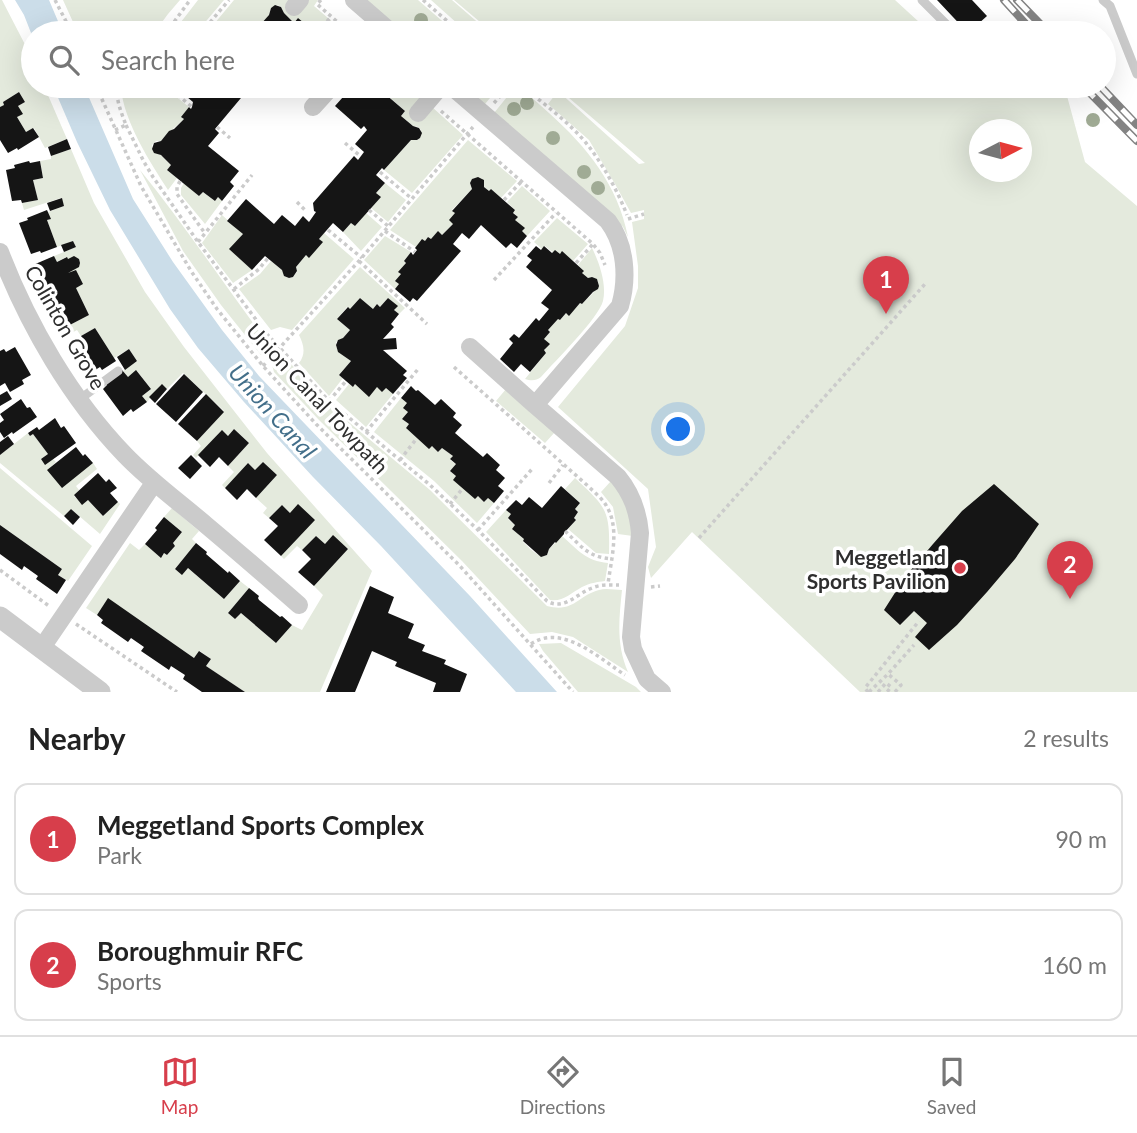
<!DOCTYPE html>
<html lang="en">
<head>
<meta charset="utf-8">
<style>
	:root { --surface:#fff; --page:#f2f2f2; --text:#222; --muted:#767676; --line:#e0e0e0; --accent:#d73e4b }
	body { margin:0; font-family:Lato,sans-serif; background:var(--page); color:var(--text) }
	.compass { position:absolute; left:969px; top:119px; width:63px; height:63px; border-radius:50%; background:var(--surface); box-shadow:0 7px 28px #0002; rotate:84deg }
	.you { position:absolute; left:679px; top:430px; width:24px; height:24px; margin:-18px; border:5px solid #fff; border-radius:50%; background:#1a73e8; box-shadow:0 0 0 10px #1a73e833 }
	.badge { display:grid; place-items:center; width:46px; height:46px; border-radius:50%; background:var(--accent); color:#fff; font-size:23px; font-weight:700 }
	.pin { position:absolute; translate:-50% -58px; filter:drop-shadow(0 2px 4px #0008) }
	.pin::after { content:''; position:absolute; top:37px; width:24px; height:21px; background:inherit; clip-path:polygon(0 0,100% 0,50% 100%) }
	.list { margin:0; padding:0; list-style:none }
	h2 { display:flex; justify-content:space-between; align-items:center; height:91px; margin:0; padding:0 28px; font-size:30px }
	h2 small { font-size:23px; font-weight:400; color:var(--muted) }
	.list li { display:grid; grid-template-columns:46px 1fr auto; gap:21px; align-items:center; box-sizing:border-box; height:112px; margin:0 14px 14px; padding:0 14px; border:2px solid var(--line); border-radius:14px }
	.list b { display:block; font-size:26px; white-space:nowrap }
	.list p { margin:0; font-size:23px; white-space:nowrap; color:var(--muted) }
	.list em { font-size:23px; font-style:normal; color:var(--muted) }
	.icon { flex:none; width:38px; height:38px; fill:none; stroke:currentColor; stroke-width:2; stroke-linecap:round; stroke-linejoin:round }
	.map { position:relative; flex:none; width:1137px; height:692px; overflow:hidden }
	.search { position:absolute; background:var(--surface); box-shadow:0 7px 28px #0002; left:21px; right:21px; top:21px; height:77px; display:flex; align-items:center; gap:18px; box-sizing:border-box; padding:0 24px; border-radius:38px; color:var(--muted); font-size:26px }
	.sheet { height:343px; background:var(--surface) }
	nav { display:flex; justify-content:space-around; align-items:center; box-sizing:border-box; height:98px; border-top:2px solid var(--line); background:var(--surface); font-size:19px; color:var(--muted) }
	nav a { display:grid; justify-items:center; gap:4px }
	nav .on { color:var(--accent) }
	.map>svg:first-child { display:block }
	.green { fill:#e4eadd; fill-rule:evenodd }
	.water { fill:#cbdde9 }
	.building { fill:#151515 }
	.lines { fill:none; stroke-linecap:round; stroke-linejoin:round }
	.path { stroke:#cbcbcb; stroke-width:3.5; stroke-dasharray:3.5 3.5; stroke-linecap:butt }
	.service { stroke:#cbcbcb; stroke-width:9 }
	.minor { stroke:#cbcbcb; stroke-width:18 }
	.tertiary { stroke:#cbcbcb; stroke-width:21 }
	.rail-casing { stroke:#838383; stroke-width:8 }
	.rail { stroke:#fff; stroke-width:5; stroke-dasharray:16; stroke-linecap:butt }
	.tree { fill:#a0ab95 }
	.poi-dot { fill:#d73e4b; stroke:#fff; stroke-width:2.5 }
	.labels { text-anchor:middle; dominant-baseline:central; stroke-width:7; stroke-linejoin:round; paint-order:stroke }
	.street-label { font-size:21px; fill:#2e2e2e; stroke:#fff }
	.poi-label { font-size:21px; font-weight:bold; fill:#2e2e2e; stroke:#fff; text-anchor:end }
	.water-label { font-size:23px; font-style:italic; fill:#436f8a; stroke:#fff }
</style>
</head>
<body>
<div class="map">
<svg width="1137" height="692" viewBox="0 0 1137 692">
	<rect width="100%" height="100%" fill="#fff"/>
	<path class="green" d="M0,0h2l31,60v26h11l23,53 -22,9 -11,-20 -8,4 -9,-15 1,-11 7,-4 -6,-10 -16,10 1,3 -4,2z
		M63,0h117l-12,14 -14,19h-76z
		M198,0h26l-28,33h-20l-2,-2z
		M234,0h84l-4,6 28,24 -3,3h-23l-18,-15 -4,5 -10,-10 -3,-6 -4,-2 -6,3 -2,7 -12,18h-33l-10,-9z
		M364,0h54l38,33h-53z
		M431,0h21l38,33h-22z
		M454,0h441l36,33h-438z
		M124,86h39l26,21 -7,10 2,2c-8,8 -16,13 -23,22h-5l-4,4 1,6 8,4 10,10 -4,5 10,8 -9,12c-18,-28 -44,-68 -47,-102z
		M366,86h39l10,9 9,-9h7l-21,28 9,8 13,-15 31,28 -51,58 -28,-23 27,-30h6l3,-2 1,-8 -3,-3 -5,-1 -12,-10 4,-5 -27,-24 -5,5z
		M464,86h36l-15,18z
		M516,86c11,7 23,18 33,27 38,34 69,72 79,124l-5,-10 -13,-14 -116,-100z
		M555,86h501l11,10 18,66 52,44v486h-277l-168,-160 -41,46 -3,-11 8,-20 -8,-58 -90,-82 67,-81 13,-38v-22l-6,-44 12,-3v-9l-13,3 -16,-29 -26,-44 -41,-36 10,-13 81,73 6,-1zM979,130h42v42h-42z
		M468,140l49,41 -16,17 -10,-9 -2,2 -5,-4v-4l-3,-5h-7l-4,5 2,6 -20,21 3,3 -2,11 -11,11 -4,-3 -7,7 -3,-2 -3,4 -3,-1 -6,7 -26,-17z
		M71,149l23,54 51,89 39,55 83,106 105,118 -52,121h-75l-39,-26 5,-7 -11,-8 -6,7 -86,-59 -11,16 -11,-7 44,-65 9,7 6,-6 16,13 3,-4 3,2 8,-9 -2,-3 9,-11 -18,-15 8,-9 27,23 -7,8 4,4 -21,26 7,5 6,-6 36,31 16,-18 9,7 -21,25 7,6 6,-6 35,30 16,-18 10,5 21,-35 -9,-9 34,-37 -15,-13 -8,8 -9,-8 -14,14 -5,-4 -13,13 -3,-3 9,-43 -8,-8 -13,13 -6,-5 4,-5 -11,-10 21,-23 -14,-13 -8,8 -7,-7 -23,25 -3,-3 12,-13 -6,-6 21,-23 -15,-14 -6,7 -7,-5 -25,27 -3,-3 8,-9 -4,-5 27,-30 -41,-38 -16,16 -6,-4 -14,17 -5,-6 9,-7 -14,-18 -9,6 -5,-6 14,-10 -8,-12 -15,9 -19,-30 -14,8 -4,-6 -9,5 -4,-7 25,-13 -21,-42 11,-7v-7l-5,-2 -6,2 -2,-2 -9,5 -3,-6 22,-9 -3,-6 -16,6 -10,-27 3,-1 -2,-7 16,-6 -3,-8 -37,12 -2,-7 16,-3 -5,-20 10,-2 -3,-17 11,-2v-3z
		M140,170c43,53 81,110 122,165l12,12 -8,7 -5,1 -40,-50 -38,-54z
		M184,183l15,13 4,-4 12,9 3,-4 4,4 -17,23 -24,-29v-7z
		M385,183l21,17 -18,22 -17,-14 9,-11 -4,-4z
		M522,186l28,25 -23,25 -5,-5 2,-2 -9,-9 3,-3 -5,-5 2,-2 -8,-8z
		M366,213l16,14 -21,24 -18,-19 8,-9 4,3z
		M222,215l21,19 -13,15 22,21 -19,13 -31,-40z
		M557,218l31,26 -15,17c-10,-5 -20,-7 -28,-15l-3,3 -8,-7z
		M324,233l30,26 -62,71 -12,-3 -9,3 -32,-41 21,-15 11,-13 11,9 3,6 4,2 4,-1 4,-5 -1,-5 10,-12 3,2 13,-15 -3,-3z
		M385,236l26,16 -7,9 2,2 -7,9 2,2 -5,7 3,3 -4,5 -31,-29z
		M592,248c7,14 15,36 11,53 -5,18 -48,60 -62,76 -5,4 -10,4 -16,2l21,-26 -2,-3 5,-6 -5,-5 6,-7 -2,-2 10,-11 2,1 6,-7 3,2 11,-12 2,1c7,-8 26,-21 10,-27l-4,1 -6,-5 1,-3 -5,-5z
		M360,267l45,41 -6,6 -5,-4 3,-4 -9,-8 -8,9 -3,-3 -4,5 -13,-11 -10,11 -3,-2 -10,12 13,11 -7,8 -7,4c-1,10 8,13 15,19l-12,14 4,3 -14,18 -30,-33c7,-9 5,-18 0,-28z
		M283,355l43,48 104,87 117,116c27,7 30,-10 52,-16 7,-2 16,0 23,0 -3,30 -6,54 6,82l-55,-35 -21,-5 -22,2 -68,-73 -143,-141 -45,-48 -2,-7z
		M349,384l4,3 2,-3 14,12 8,-9 9,1 7,6 -27,33 -30,-27z
		M506,389l49,43 -10,11 -49,-42z
		M401,398l6,5 1,9 -6,7 7,5 -3,4 23,20 3,-2 6,6 4,-4 11,8 -3,4 6,4 -6,7 6,5 -2,4 21,18 3,-2 6,6 4,-4 6,5 -17,20 -43,-42 -60,-49z
		M28,433l2,3 3,-2 15,20 -7,5 4,5 8,-5 3,3 -8,8 45,-7 4,6 -21,17 3,4 -5,6 8,8 6,-4 15,16 15,-14 2,2 -20,30 -29,-25 -7,7 -64,-53v-8z
		M0,468l92,78 -24,35 -10,-6 4,-6 -62,-44z
		M575,478c32,30 35,32 34,76l-13,-1 -28,-24 8,-9 -2,-2 4,-6 -3,-3 5,-6 -15,-14z
		M611,481l15,20 7,35 -15,-2 -5,-27 -12,-15z
		M506,510l5,4 -3,5 7,6 -3,4 12,10 -1,3c7,6 15,17 24,13l2,-6 13,-13c16,14 24,25 46,27l-3,18c-8,1 -15,2 -23,6 -11,6 -19,15 -32,13l-64,-68z
		M561,643l75,44 5,5h-63l-35,-41 -4,-7z"/>
	<path class="water" d="M15,0h34l14,33h-30v5l-9,-23z
		M53,86h31l49,113 40,63 49,68 37,46 211,220 87,96h-41l-135,-146 -68,-69 -69,-75 -46,-54 -28,-39 -60,-99 -33,-68z"/>
	<path class="building" d="M937,0h35l15,16 -19,17z
		M275,5l6,2 3,6 10,10 4,-5 18,15h-59l3,-8 9,-10 2,-7z
		M193,86h58l-36,43 4,4 -11,13 31,25 -9,11 4,4 -12,15 -4,-4 -3,4 -12,-9 -4,4 -32,-26 4,-5 -10,-10 -7,-2 -2,-4 2,-6 7,-2 8,-10 5,-2 10,-10 -3,-2 8,-10 2,2 1,-2 1,-5 -6,-5 8,-9z
		M348,86h18l7,6 4,-5 28,24 -4,5 12,10 6,2 3,5 -2,5 -3,2h-6l-27,30 -2,-2 -6,7 9,8 -9,10 5,4 -26,29 -4,-3 -8,9 -10,-9 -14,16 4,3 -14,16 -3,-3 -10,12 1,4 -4,6 -4,1 -5,-2 -2,-6 -17,-14 -13,14 -23,-21 14,-15 -16,-13 19,-22 28,25 8,-9 13,11 8,-10 6,6 7,-10 -2,-1 -1,-8 41,-47 4,4 6,-8 -9,-8 12,-14 -3,-4 -3,3 -26,-23 8,-9 -3,-2z
		M19,92l6,10 -7,4 5,8 -6,3 9,15 7,-4 6,9 -21,13 -1,-2 -9,5 -8,-13v-33l4,-2 -1,-3z
		M67,139l4,10 -20,7 -3,-9z
		M29,161l1,2 10,-2 3,17 -10,2 5,20 -16,3 -1,-3 -9,1 -6,-31 9,-2 -1,-3z
		M478,177l6,3v7l5,4 2,-2 24,21 -2,3 5,4 -3,3 10,8 -3,3 5,5 -10,12 -6,-5 -5,5 -25,-23 -12,14 -7,-6 -9,11 8,7 -44,50 -4,-3 -3,4 -15,-13 4,-5 -4,-3 6,-7 -3,-2 8,-9 -2,-2 7,-9 2,3 4,-5 -2,-2 7,-9 3,2 3,-4 3,2 7,-8 4,4 11,-11 -4,-4 6,-7 -3,-2 20,-22 -2,-6 2,-4z
		M62,198l2,8 -14,5 -3,-8z
		M47,210l4,9 -4,1 10,27 -16,6 -1,-2 -9,3 -12,-31 9,-3 -1,-2z
		M73,241l3,6 -12,5 -3,-7z
		M536,246l5,4 3,-4 8,7 3,-3 5,4 2,-3 22,20 -2,2 6,5 4,-1 5,2 2,7 -1,3 -5,3 -11,12 -2,-1 -11,13 -3,-3 -6,7 -2,-1 -10,11 2,2 -6,7 6,5 -6,6 2,3 -16,19 -9,-8 -7,8 -14,-13 13,-16 -4,-4 5,-5 5,4 17,-20 3,3 10,-12 -8,-6 11,-13 -26,-23 6,-7 -5,-4z
		M54,256l3,6 10,-5 1,2 6,-3 5,3 1,4 -1,4 -11,6 8,-3 7,14 -7,4 13,27 -25,13 -31,-63z
		M360,298l13,11 4,-5 3,3 8,-9 10,8 -4,4 5,4 -8,10 3,3 -11,12 13,-1 1,11 -14,1 24,21 -4,4 4,3 -14,16 -7,-6 -4,4 -5,-5 -8,10 -14,-13 -2,3 -14,-12 12,-14 -13,-9 -2,-7 2,-5 5,-2 7,-8 -13,-11 11,-12 2,2z
		M95,328l21,33 -14,9 -2,-3 -8,5 -17,-28 8,-5 -2,-3z
		M15,347l16,28 -9,5 2,4 -14,8 -5,-9 -5,3v-35l4,-2 2,3z
		M129,349l8,12 -12,9 -8,-13z
		M122,370l6,7 8,-7 15,19 -9,7 5,6 -14,10 -2,-3 -8,7 -20,-27 4,-4 -1,-2z
		M184,374l19,18 -27,30 -20,-18z
		M162,384l5,5 -12,14 -6,-6z
		M411,386l5,5 2,-1 17,15 6,-6 15,14 -3,4 9,8 -7,8 28,24 4,-4 13,12 -4,5 9,8 -7,8 6,5 -10,12 -6,-5 -4,4 -6,-6 -3,3 -22,-19 3,-4 -6,-5 6,-7 -6,-5 3,-3 -11,-8 -4,4 -6,-6 -3,3 -23,-21 3,-4 -7,-5 6,-7 -5,-4 4,-5 -6,-5z
		M7,391l5,8 -12,7v-11z
		M206,394l18,18 -27,29 -19,-17z
		M21,399l6,9 3,-1 7,10 -24,17 -1,-2 -8,6 -4,-6v-9l4,-3 -4,-6z
		M55,418l6,10 3,-2 12,17 -31,22 -4,-6 7,-5 -15,-20 -3,2 -2,-3 9,-6 2,3z
		M234,429l15,14 -21,23 -9,-9 -9,10 -12,-12 24,-25 6,6z
		M8,436l6,8 -14,11v-13z
		M76,447l7,9 2,-2 8,9 -31,25 -15,-18z
		M191,455l11,11 -12,13 -12,-11z
		M263,462l14,13 -21,23 -9,-9 -10,11 -12,-12 23,-25 7,7z
		M98,473l8,9 3,-3 8,9 -7,5 8,9 -15,14 -15,-16 -6,5 -8,-10z
		M994,484l45,40 -24,35 -28,33 -30,33 -28,25 -14,-13 12,-14 -13,-12 -14,14 -16,-15 21,-33 28,-33 29,-33z
		M561,486l19,17 -5,6 3,3 -4,6 2,2 -12,13v1l-8,9 -1,-1 -6,7 -2,6 -6,2 -18,-16 1,-2 -12,-10 3,-4 -7,-7 3,-4 -5,-4 10,-10 6,5 7,-8 13,11z
		M298,504l17,16 -34,36 -17,-16 14,-14 -9,-8 13,-13 8,8z
		M71,509l9,8 -7,8 -9,-9z
		M164,517l18,15 -9,11 2,3 -8,9 -3,-2 -3,5 -16,-14 12,-14 -2,-2z
		M0,525l62,44 -4,6 8,5 -9,14 -21,-15 2,-3 -14,-10 -2,4 -22,-16z
		M333,535l15,14 -34,37 -16,-14 13,-13 -9,-9 14,-14 9,8z
		M196,543l11,9 -1,2 22,19 1,-2 11,10 -16,18 -36,-31 -6,7 -7,-6z
		M370,586l24,11 -6,16 26,11 -6,14 17,7 -3,6 24,9 -2,4 23,10 -7,18h-27l3,-9 -41,-17 2,-4 -25,-11 -17,41h-29z
		M249,588l10,8 -1,2 1,2 21,17 2,-1 10,9 -16,18 -35,-30 -6,6 -7,-6z
		M108,598l86,60 5,-7 12,8 -5,7 39,26h-43l-19,-13 2,-4 -14,-9 -2,4 -28,-19 3,-4 -13,-9 -3,4 -27,-19 2,-3 -6,-5z"/>
	<g class="lines">
		<path class="path" d="M55,0l17,33
			M321,0l-4,4 33,29
			M423,0l38,33
			M209,23l11,10
			M312,30l3,-2 3,3 13,-14
			M166,33l24,-33
			M201,33l28,-33
			M96,86l45,100 50,85 26,38 46,57 53,58 143,141 114,127
			M167,86l25,21
			M410,86l6,4
			M522,86c23,19 50,38 68,62 15,20 28,44 37,67
			M494,103l15,-17
			M441,111l152,133 7,9 5,12
			M126,125l18,37 9,15 45,65 68,91 63,68 101,84 48,45 69,71c17,10 29,-7 45,-13 9,-4 18,-3 27,-3
			M217,127l13,11
			M115,130l11,-5c-5,-13 -10,-25 -9,-39
			M345,143l14,12
			M380,172l31,26
			M180,181l-3,6v7l27,38
			M504,200l17,-18
			M297,202l9,9
			M369,210l19,16
			M628,219l16,-5
			M328,230l34,28
			M385,231l30,21
			M198,242l54,-67
			M359,261l68,63
			M576,263l17,-19
			M494,280l62,-67
			M234,289l25,-20 9,-11
			M263,366l96,-105 114,-134
			M454,367l134,119c7,7 15,13 19,21 13,22 4,53 1,77
			M329,401l17,-20
			M366,432l53,-64
			M400,460l17,-22
			M549,483l14,-18
			M450,504l13,-16
			M478,530l55,-62
			M565,531c17,16 23,26 47,28
			M699,538l226,-254
			M0,570l49,36
			M651,587l9,-1
			M76,624l101,68
			M531,644c31,-21 68,14 94,31
			M868,692l-3,-4 54,-67
			M869,692l19,-18
			M878,692l8,-9 5,4 -4,5
			M895,692l6,-7 -13,-11 26,-29"/>
		<path class="service" d="M922,0l33,33
			M1103,0l7,6 27,68
			M80,399l38,-28"/>
		<path class="minor" d="M354,0l38,33
			M294,7l6,-7
			M451,86l157,135c18,24 20,57 12,85l-85,99 -65,-58
			M313,107l19,-21
			M418,113l23,-27
			M0,252c28,73 71,147 125,203 25,26 54,47 81,70 31,26 62,53 93,80
			M535,405l83,72c14,17 20,34 22,56l-9,104 2,12 14,30 15,13
			M41,649l113,-166"/>
		<path class="tertiary" d="M0,617l100,75"/>
		<defs>
			<path id="rail" d="M1004,0l30,33
				M1017,0l32,33
				M1083,86l54,55
				M1100,86l37,39"/>
		</defs>
		<use href="#rail" class="rail-casing"/>
		<use href="#rail" class="rail"/>
	</g>
	<g class="tree">
		<circle cx="421" cy="20" r="7"/>
		<circle cx="527" cy="103" r="7"/>
		<circle cx="514" cy="109" r="7"/>
		<circle cx="1093" cy="120" r="7"/>
		<circle cx="553" cy="138" r="7"/>
		<circle cx="584" cy="172" r="7"/>
		<circle cx="598" cy="188" r="7"/>
	</g>
	<circle class="poi-dot" cx="960" cy="568" r="7"/>
	<g class="labels">
		<g class="street-label">
			<text transform="translate(66 327) rotate(60)">Colinton Grove</text>
			<text transform="translate(318 398) rotate(47)">Union Canal Towpath</text>
		</g>
		<g class="poi-label">
			<text x="946" y="556">Meggetland<tspan x="946" dy="24">Sports Pavilion</tspan></text>
		</g>
		<g class="water-label">
			<text transform="translate(273 411) rotate(48)">Union Canal</text>
		</g>
	</g>
</svg>
<svg class="compass" viewBox="-18 -18 36 36"><path d="M0-13l5 13h-10z" fill="#e53935"/><path d="M0 13l5-13h-10z" fill="#767676"/></svg>
<div class="you"></div>
<div class="pin badge" style="left:886px;top:314px">1</div>
<div class="pin badge" style="left:1070px;top:599px">2</div>
<div class="search"><svg class="icon" aria-label="search" viewBox="0 0 24 24"><circle cx="10" cy="10" r="6"/><path d="M15 15l6 6"/></svg>Search here</div>
</div>
<section class="sheet">
<h2>Nearby<small>2 results</small></h2>
<ul class="list">
<li><span class="badge">1</span><div><b>Meggetland Sports Complex</b><p>Park</p></div><em>90 m</em></li>
<li><span class="badge">2</span><div><b>Boroughmuir RFC</b><p>Sports</p></div><em>160 m</em></li>
</ul>
</section>
<nav>
<a class="on"><svg class="icon" aria-label="map" viewBox="0 0 24 24"><path d="M3 6l6-2 6 2 6-2v14l-6 2-6-2-6 2zM9 4v14M15 6v14"/></svg>Map</a>
<a><svg class="icon" aria-label="directions" viewBox="0 0 24 24"><path d="M12 3l9 9-9 9-9-9zM9 14v-3h6M13 9l2 2-2 2"/></svg>Directions</a>
<a><svg class="icon" aria-label="saved" viewBox="0 0 24 24"><path d="M7 4h10v16l-5-4-5 4z"/></svg>Saved</a>
</nav>
</body>
</html>
